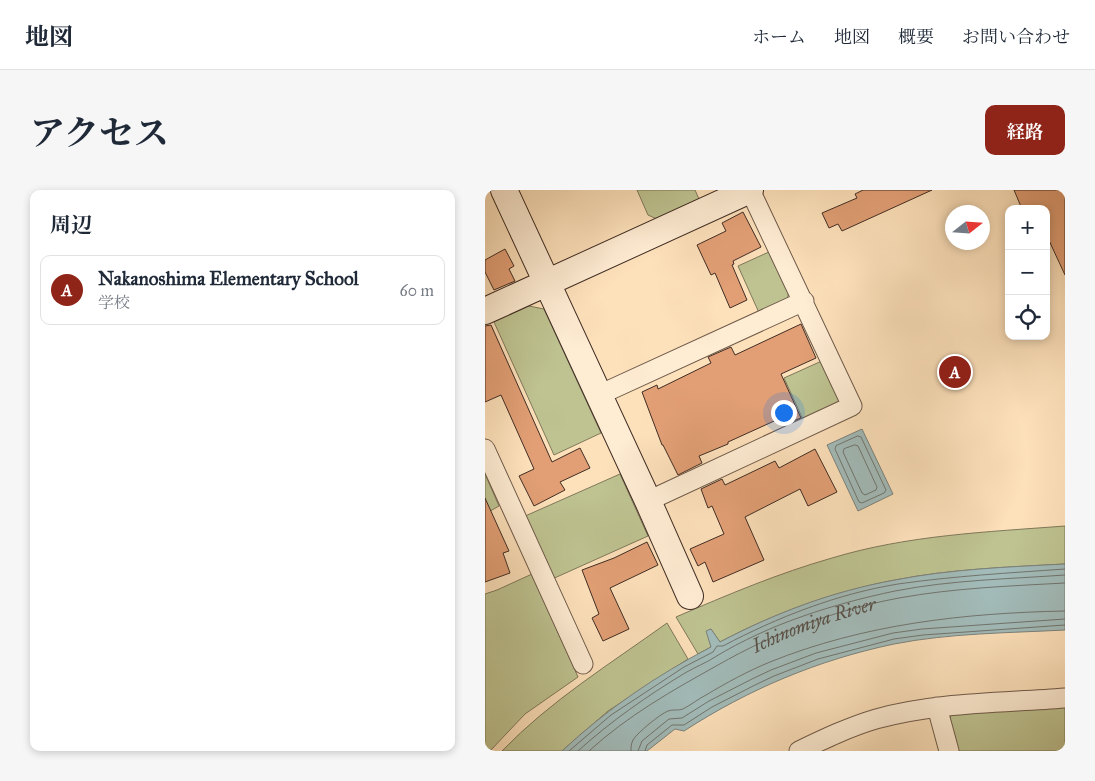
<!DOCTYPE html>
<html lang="ja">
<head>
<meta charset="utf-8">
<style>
	:root { --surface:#fff; --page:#f6f6f7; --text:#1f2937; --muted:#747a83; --line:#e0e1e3; --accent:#8f2418 }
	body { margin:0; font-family:"IM FELL Great Primer","Noto Serif JP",serif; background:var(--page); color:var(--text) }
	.controls { position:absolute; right:15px; top:15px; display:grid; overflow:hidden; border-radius:10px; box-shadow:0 2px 8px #0003 }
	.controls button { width:45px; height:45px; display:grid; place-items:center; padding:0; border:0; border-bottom:1px solid var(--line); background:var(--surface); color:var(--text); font:25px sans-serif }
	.compass { position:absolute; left:460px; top:15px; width:45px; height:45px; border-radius:50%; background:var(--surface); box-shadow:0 2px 8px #0003; rotate:73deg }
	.you { position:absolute; left:298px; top:222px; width:18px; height:18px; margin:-12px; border:4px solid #fff; border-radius:50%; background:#1a73e8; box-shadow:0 0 0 8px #1a73e833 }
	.badge { display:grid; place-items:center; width:32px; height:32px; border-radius:50%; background:var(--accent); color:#fff; font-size:16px; font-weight:700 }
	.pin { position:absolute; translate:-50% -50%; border:2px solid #fff; box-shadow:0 1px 5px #0006 }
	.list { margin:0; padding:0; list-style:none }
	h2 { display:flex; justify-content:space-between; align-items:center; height:65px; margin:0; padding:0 20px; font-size:21px }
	h2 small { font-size:16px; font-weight:400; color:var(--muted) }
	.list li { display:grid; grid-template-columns:32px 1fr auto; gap:15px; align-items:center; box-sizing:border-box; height:70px; margin:0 10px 10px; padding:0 10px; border:1px solid var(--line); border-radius:10px }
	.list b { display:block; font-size:19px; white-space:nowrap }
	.list p { margin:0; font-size:16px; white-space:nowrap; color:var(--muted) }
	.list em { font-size:16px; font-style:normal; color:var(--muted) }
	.icon { flex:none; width:28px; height:28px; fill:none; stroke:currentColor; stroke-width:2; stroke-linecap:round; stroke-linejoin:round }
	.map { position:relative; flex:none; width:580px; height:561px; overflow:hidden; border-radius:10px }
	header { display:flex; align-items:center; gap:30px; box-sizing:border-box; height:70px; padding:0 25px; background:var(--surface); border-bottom:1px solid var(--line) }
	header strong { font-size:24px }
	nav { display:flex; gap:28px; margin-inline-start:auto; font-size:18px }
	.intro { display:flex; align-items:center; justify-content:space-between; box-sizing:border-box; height:120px; padding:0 30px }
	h1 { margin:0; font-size:35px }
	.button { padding:12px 22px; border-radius:10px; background:var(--accent); color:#fff; font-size:18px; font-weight:700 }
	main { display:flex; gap:30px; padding:0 30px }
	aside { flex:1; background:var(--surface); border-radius:10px; box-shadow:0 2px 8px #0003 }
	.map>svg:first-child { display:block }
	.green { fill:#bec391; stroke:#7f785a }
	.water { fill:#a2bbb9; stroke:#7b827d }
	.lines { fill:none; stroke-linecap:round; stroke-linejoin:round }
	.shore { stroke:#71746e; stroke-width:1 }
	.building { fill:#e29f75; stroke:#402d24 }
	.street-casing { stroke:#6f5a4a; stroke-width:21 }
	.secondary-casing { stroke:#402d24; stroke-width:28 }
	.street { stroke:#feecd3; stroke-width:19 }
	.secondary { stroke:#feecd3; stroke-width:26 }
	.labels { text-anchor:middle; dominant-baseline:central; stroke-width:4; stroke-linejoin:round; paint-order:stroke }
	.water-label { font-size:19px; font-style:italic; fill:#585049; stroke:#feecd3 }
</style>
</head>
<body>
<header>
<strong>地図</strong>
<nav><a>ホーム</a><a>地図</a><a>概要</a><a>お問い合わせ</a></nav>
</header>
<div class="intro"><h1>アクセス</h1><a class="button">経路</a></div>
<main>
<aside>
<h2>周辺<small></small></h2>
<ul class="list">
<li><span class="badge">A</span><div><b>Nakanoshima Elementary School</b><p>学校</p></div><em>60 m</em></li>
</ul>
</aside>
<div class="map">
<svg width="580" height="561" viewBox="0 0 580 561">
	<rect width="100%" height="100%" fill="#fde1bb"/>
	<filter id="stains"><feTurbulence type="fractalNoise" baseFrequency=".004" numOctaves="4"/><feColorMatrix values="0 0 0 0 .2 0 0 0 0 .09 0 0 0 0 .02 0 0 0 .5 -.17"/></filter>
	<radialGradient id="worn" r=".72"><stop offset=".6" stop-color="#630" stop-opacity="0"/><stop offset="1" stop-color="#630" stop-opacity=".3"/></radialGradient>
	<path class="green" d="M152,0h58l4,9 -40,21 -11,-5z
		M286,61l18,41 -3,11 -26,12 -22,-49z
		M44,116l15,3 57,124 -47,22 -60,-133z
		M339,170l18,40 -37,24 -21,-46z
		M0,284l14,32 -14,8z
		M135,284l28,62 -98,44 -27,-63z
		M580,336v38c-57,3 -114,5 -170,16 -62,12 -120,33 -175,62l-9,-13 -4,2 4,16 -13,7 -22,-37c51,-22 103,-44 156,-59 76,-23 155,-26 233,-32z
		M47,384l46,103 -53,37 -35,37h-5v-157l12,-4z
		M182,433l21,36 -80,52 -46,40h-60c48,-50 108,-87 165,-128z
		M580,514v47h-108l-8,-33 5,-5z"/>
	<path class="water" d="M377,239l31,65 -35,17 -31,-66z
		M580,374v66c-56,3 -115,3 -171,14 -76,16 -145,45 -210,87l-9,-2 -28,22h-85c45,-42 95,-76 149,-104l-5,-16 5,-2 9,13c55,-29 113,-51 175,-62 56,-11 113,-13 170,-16z"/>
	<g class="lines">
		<g class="shore">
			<path d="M373,246l3,1 25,53 -2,3 -22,10 -3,-1 -24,-53 1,-3z"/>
			<path d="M370,255l3,1 19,41 -1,3 -11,5 -3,-2 -19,-41 1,-3z"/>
			<path d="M84,561l42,-36 73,-48 29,-15 4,-6h6c55,-29 114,-52 175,-62 56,-8 111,-11 167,-15"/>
			<path d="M93,561c33,-30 69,-55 107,-78 10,-6 21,-10 30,-16 54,-33 118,-53 180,-66 56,-11 114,-12 170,-16"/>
			<path id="s1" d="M104,561c38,-35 84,-61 129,-86 56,-32 117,-55 181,-67 55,-10 111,-12 166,-15"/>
			<path d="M146,561c0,-4 0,-7 2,-11 4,-7 27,-26 35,-29 5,-2 10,0 15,-2 8,-4 15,-10 23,-14 20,-12 42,-24 64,-33 94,-38 195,-49 295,-51"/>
			<path d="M153,561l4,-10 27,-22 13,-1 27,-17 43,-22 19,-9 45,-17 77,-20 29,-4 143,-10"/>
			<path d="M160,561l2,-6 25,-20h12l28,-18 43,-22 19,-9 44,-17 76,-20 29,-4 142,-10"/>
		</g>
	</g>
	<path class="building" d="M378,0h69l-90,41 -4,-7 -9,4 -7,-15 35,-15 -2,-4z
		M529,0h51v85l-19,-41v-25h-24z
		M258,22l18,35 -28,14 1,3 -2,1 15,35 -17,8 -15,-35 -4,2 -14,-30 29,-14 -4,-8z
		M20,59l9,17 -5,3 6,12 -21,9 -9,-18v-12z
		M316,134l15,34 -35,16 20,44 -15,6 -3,-7 -55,25v2l-29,12 3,7 -24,12 -15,-30h-1l-20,-53 15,-7 1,4 53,-26 -3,-6 23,-10 4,8z
		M6,135l61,137 28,-14 10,20 -30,14 5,8 -31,16 -15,-30 15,-7 -33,-74 -16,7v-76z
		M330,259l22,43 -29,14 -8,-17 -55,28 19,43 -51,22 -8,-20 -7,4 -8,-17 34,-15 -12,-28 -4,2 -7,-19 21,-10 3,6 50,-24 4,7z
		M0,308l24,53 -6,2 7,20 -25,9z
		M162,352l11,23 -48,23 19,41 -26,12 -11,-23 7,-4 -17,-44 32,-12z"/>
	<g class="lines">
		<defs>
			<path id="street" d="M114,205l205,-94
				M0,259l98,215
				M163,311l204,-95 -102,-216
				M452,517l12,44
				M314,561c25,-12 50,-24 77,-32 61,-17 127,-16 189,-21"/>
			<path id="secondary" d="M19,0l144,311 42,95
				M0,121l265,-121"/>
		</defs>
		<use href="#street" class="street-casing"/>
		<use href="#secondary" class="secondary-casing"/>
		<use href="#street" class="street"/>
		<use href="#secondary" class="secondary"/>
	</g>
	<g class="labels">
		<g class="water-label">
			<text stroke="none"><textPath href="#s1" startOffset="260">Ichinomiya River</textPath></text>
		</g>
	</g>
	<rect width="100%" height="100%" filter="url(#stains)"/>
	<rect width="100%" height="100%" fill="url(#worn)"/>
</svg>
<div class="controls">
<button>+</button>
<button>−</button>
<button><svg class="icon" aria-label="locate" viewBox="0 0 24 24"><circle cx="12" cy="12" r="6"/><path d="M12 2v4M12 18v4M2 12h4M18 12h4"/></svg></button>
</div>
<svg class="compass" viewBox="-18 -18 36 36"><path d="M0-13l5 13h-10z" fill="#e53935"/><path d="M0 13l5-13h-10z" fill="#747a83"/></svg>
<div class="you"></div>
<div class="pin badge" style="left:470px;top:182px">A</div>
</div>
</main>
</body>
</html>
